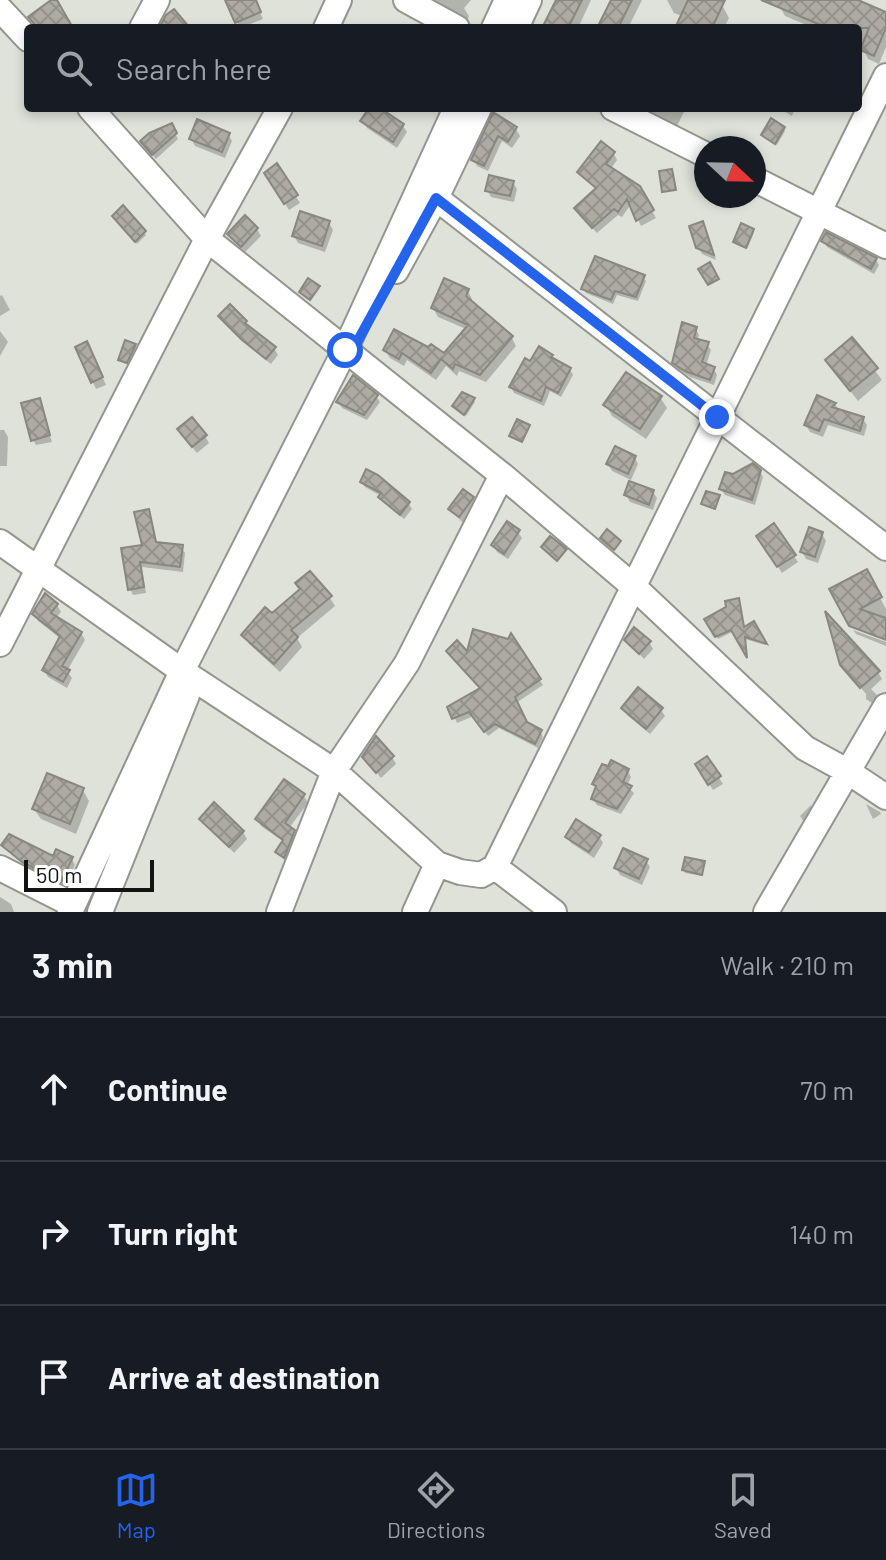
<!DOCTYPE html>
<html lang="en">
<head>
<meta charset="utf-8">
<style>
	:root { --surface:#171b24; --page:#20242c; --text:#f1f3f6; --muted:#9ea1a6; --line:#363941; --accent:#2563eb }
	body { margin:0; font-family:Barlow,sans-serif; background:var(--page); color:var(--text) }
	.compass { position:absolute; left:694px; top:136px; width:72px; height:72px; border-radius:50%; background:var(--surface); box-shadow:0 4px 12px #0003; rotate:112deg }
	.scale { position:absolute; left:24px; bottom:20px; width:130px; box-sizing:border-box; padding-left:8px; border:4px solid #131411; border-top:0; font-size:22px; line-height:28px; white-space:nowrap; color:#131411; -webkit-text-stroke:6px #fff; paint-order:stroke }
	.stop { position:absolute; width:24px; height:24px; margin:-18px; border:6px solid #2563eb; border-radius:50%; background:#fff }
	.stop.end { background:#2563eb; border-color:#fff; box-shadow:0 2px 8px #0008 }
	.list { margin:0; padding:0; list-style:none }
	h2 { display:flex; justify-content:space-between; align-items:center; height:104px; margin:0; padding:0 32px; font-size:34px }
	h2 small { font-size:26px; font-weight:400; color:var(--muted) }
	.list li { display:grid; grid-template-columns:52px 1fr auto; gap:24px; align-items:center; box-sizing:border-box; height:144px; padding:0 32px; border-top:2px solid var(--line) }
	.list b { display:block; font-size:30px; white-space:nowrap }
	.list em { font-size:26px; font-style:normal; color:var(--muted) }
	.icon { flex:none; width:44px; height:44px; fill:none; stroke:currentColor; stroke-width:2; stroke-linecap:round; stroke-linejoin:round }
	.map { position:relative; flex:none; width:886px; height:912px; overflow:hidden }
	.search { position:absolute; background:var(--surface); box-shadow:0 4px 12px #0003; left:24px; right:24px; top:24px; height:88px; display:flex; align-items:center; gap:20px; box-sizing:border-box; padding:0 28px; border-radius:8px; color:var(--muted); font-size:30px }
	.sheet { height:536px; background:var(--surface) }
	nav { display:flex; justify-content:space-around; align-items:center; box-sizing:border-box; height:112px; border-top:2px solid var(--line); background:var(--surface); font-size:22px; color:var(--muted) }
	nav a { display:grid; justify-items:center; gap:4px }
	nav .on { color:var(--accent) }
	.map>svg:first-child { display:block }
	.shadow { fill:#0003 }
	.building { fill:url(#building-cross-hatch); stroke:#89887f; stroke-width:2 }
	.lines { fill:none; stroke-linecap:round; stroke-linejoin:round }
	.minor-casing { stroke:#92968e; stroke-width:28 }
	.minor { stroke:#fff; stroke-width:24 }
	.route { stroke:#2563eb; stroke-width:10 }
</style>
</head>
<body>
<div class="map">
<svg width="886" height="912" viewBox="0 0 886 912">
	<defs>
		<pattern id="building-cross-hatch" width="8" height="8" patternUnits="userSpaceOnUse" patternTransform="scale(2)"><rect width="8" height="8" fill="#adaba2"/><path d="M0 0l8 8M0 8l8-8" fill="none" stroke="#94928a"/></pattern>
	</defs>
	<rect width="100%" height="100%" fill="#dee2d9"/>
	<path class="shadow" d="M227,0h28l8,19 -23,9z
		M429,0h42l-7,8 5,8 -2,5z
		M557,0h34l-13,28h-34z
		M613,0h29l-14,28h-28z
		M667,0h46l9,5 7,13 -5,10h-47l5,-12 -8,-3z
		M783,0h79l-1,4 25,10v33l-7,17 -11,-5 -5,-11 -5,-2v-18h-44l-29,-12 -5,-9z
		M371,108h5l27,18 4,6 -10,16 -30,-20 -4,-7z
		M643,108h43l-11,22 -27,-13z
		M779,108h16l-3,8z
		M494,115l22,14 4,7 -8,12 -10,-7 -14,30 -11,-5 -4,-7z
		M171,125l7,14 -22,20 -11,-12z
		M784,129l1,2 -8,14 -14,-10z
		M228,134l4,7 -7,17 -30,-12 -4,-7z
		M614,154l3,6 -7,10 29,18 17,30 -15,8 -10,-22 -9,13 -4,-2 -21,18 -14,-15 14,-28 -18,-18z
		M277,166l23,37 -11,7 -23,-37z
		M513,182l4,7 -3,13 -23,-5 -4,-7z
		M116,219l28,13 2,3 -9,9z
		M329,223l4,7 -8,22 -27,-9 -4,-7z
		M702,223l4,7 10,30 -14,-6 -4,-7z
		M257,229l4,7 -16,16 -16,-17z
		M753,231l1,2 -7,16 -10,-4 -2,-3z
		M823,241l53,19 3,5 -5,9 -47,-27z
		M643,277l3,4 -8,20 -21,-6 -4,9 -27,-11 -2,-4z
		M468,291l4,8 -1,4 41,35 4,8 -30,36 -27,-11 -2,5 -11,-10 -10,14 -29,-20 -3,6 -14,-8 -5,-8 59,6 22,-27 -28,-12 -5,-9z
		M2,295l8,15 -10,6v-20z
		M220,316l26,6 3,7 25,19 4,7 -7,9 -22,-17z
		M696,329l3,6 -2,6 10,3 4,6 -5,16 8,3 3,6 -3,10 -24,-8 -12,-8 -4,-7z
		M0,331l8,11 -8,14z
		M852,340l30,40 -24,21 -31,-40z
		M135,346l1,2 -8,17 -6,-3 -2,-2z
		M77,348l13,2 16,35 -10,4z
		M552,356l3,5 15,8 3,6 -12,22 -11,-6 -6,15 -30,-13 -3,-6 20,-23z
		M376,396l4,6 -13,18 -25,-12 -4,-6z
		M660,397l7,11 -21,31 -34,-23 -6,-11z
		M818,397l17,7 4,7 24,8 4,6 -3,11 -36,-11 -5,12 -13,-5 -4,-7z
		M39,400l13,42 -16,3 -4,-7z
		M474,400l1,2 -9,14 -11,-10z
		M0,430h4l4,7 -1,29h-7z
		M183,436h22l4,7 -12,10z
		M635,458l3,6 -7,16 -19,-9 -4,-7z
		M760,471l3,6 -8,28 -30,-10 -4,-6 12,-13z
		M377,476l32,28 3,5 -8,10 -20,-17 -3,-6 -16,-9 -3,-5z
		M653,492l4,6 -4,12 -23,-8 -4,-7z
		M473,498l4,7 -14,18 -12,-13z
		M148,511l9,33 24,3 4,6 -2,19 -41,-5 4,26 -13,2 -3,-6 14,-42z
		M518,532l4,6 -14,21 -11,-7 -4,-7z
		M822,534l4,7 -8,22 -12,-4 -4,-7z
		M762,543l32,13 4,6 -16,11z
		M866,572l20,37v29l-36,-13z
		M330,598l5,8 -38,32 5,9 -22,25 -31,-28 -6,-9 29,-19z
		M57,605l4,7 -5,6 25,15 4,7 -18,31 5,7 -5,10 -19,-11 -4,-7 17,-31 -23,-18 -4,-6z
		M707,620l37,9 9,-5 12,21 -20,-6 2,13 -13,-21 -16,8z
		M853,630l33,12v4l-30,-12z
		M511,637l32,48 -27,18 11,21 13,7 3,6 -5,11 -39,-20 -11,8 -14,-20 -17,7 -7,-15 32,-19 -14,-34 41,-14z
		M626,640l23,2 4,7 -9,10z
		M841,664l37,8 4,7 -11,10 8,8 -6,7 -7,-5v-5z
		M623,708l38,2 4,6 -15,18 -23,-19z
		M364,757h28l4,7 -15,14z
		M707,759l16,25 -10,6 -16,-25z
		M628,771l3,6 -4,9 7,7 -13,21 -24,-9 -4,-6 4,-10 -3,-5z
		M284,782l20,14 4,7 -19,25 9,10 -10,25 -11,-11 7,-10 -23,-16 -3,-7z
		M83,790l6,11 -13,33 -35,-15 -7,-10z
		M866,804l14,8 1,2 -8,5z
		M811,805l1,2 -8,15 -4,-6z
		M202,819l41,13 4,7 -13,14z
		M599,836l4,7 -9,15 -23,-15 -4,-6z
		M3,845l51,13 18,1 3,6 -11,22 -37,-19z
		M646,861l4,6 -8,18 -22,-10 -4,-7z
		M703,863l-1,13 -17,-3 -1,-3z
		M0,897l11,7 3,8h-14z"/>
	<path class="building" d="M51,0h6l16,28h-35l-10,-11z
		M225,0h31l5,12 -26,11z
		M556,0h26l-14,28h-26z
		M611,0h21l-14,28h-21z
		M688,0h37l-13,28h-37z
		M761,0h97l28,12v16l-12,28 -14,-6 9,-22h-41z
		M174,9l16,19h-31l7,-13z
		M369,108h11l24,16 -11,18 -33,-21z
		M493,112l24,15 -9,15 -10,-6 -14,30 -13,-6z
		M771,118l14,9 -10,17 -14,-9z
		M197,119l33,14 -8,19 -33,-13z
		M172,123l5,10 -25,22 -12,-14 9,-8z
		M601,141l14,11 -9,12 34,22 14,24 -18,11 -9,-22 -9,13 -4,-3 -22,19 -18,-20 22,-20 -19,-16z
		M277,163l21,32 -14,9 -20,-31z
		M672,169l4,21 -14,2 -3,-21z
		M489,175l25,6 -4,15 -25,-5z
		M123,205l23,26 -11,11 -23,-26z
		M300,211l30,10 -8,25 -30,-10z
		M245,215l13,13 -17,19 -14,-13z
		M703,221l11,34 -18,-7 -7,-22z
		M741,223l13,6 -8,19 -13,-6z
		M826,232l51,26 -6,11 -50,-28z
		M595,256l50,19 -9,22 -21,-6 -4,9 -30,-11z
		M710,262l9,17 -11,6 -10,-16z
		M308,278l12,8 -10,14 -11,-8z
		M444,278l25,11 -3,7 47,40 -33,39 -25,-11 -2,5 -12,-10 -10,14 -29,-20 -3,6 -16,-9 11,-21 34,18 3,-3 13,9 24,-28 -37,-17z
		M230,304l17,17 -2,2 31,24 -10,12 -24,-19 -24,-24z
		M682,322l15,5 -3,11 15,4 -7,20 13,5 -5,13 -25,-9 -13,-8z
		M852,337l26,31 -28,23 -25,-31z
		M125,340l11,4 -9,19 -9,-3z
		M87,341l16,36 -12,6 -16,-36z
		M539,346l14,9 -2,2 20,11 -13,25 -12,-6 -5,14 -32,-14 16,-29 5,3z
		M626,372l36,24 -22,33 -37,-24z
		M353,375l25,20 -14,20 -28,-13z
		M462,392l13,6 -11,17 -12,-9z
		M817,395l19,8 -4,4 32,10 -4,14 -36,-12 -5,12 -15,-6z
		M40,398l10,37 -19,6 -10,-38z
		M192,417l15,18 -15,12 -15,-18z
		M517,419l13,6 -8,17 -13,-6z
		M615,446l21,10 -8,18 -22,-10z
		M753,463l8,7 -9,30 -33,-11 6,-17 8,2z
		M366,469l12,6 32,27 -10,13 -22,-18 3,-4 -21,-11z
		M629,481l25,9 -5,15 -25,-10z
		M463,489l11,8 -15,20 -11,-8z
		M706,491l14,4 -5,14 -14,-5z
		M149,509l7,33 27,3 -3,22 -40,-5 4,25 -16,3 -7,-42 21,-3 -8,-33z
		M507,521l13,9 -16,24 -13,-9z
		M774,523l22,32 -19,12 -21,-31z
		M809,527l14,5 -8,25 -15,-5z
		M607,529l14,12 -7,9 -14,-12z
		M550,536l17,13 -10,12 -16,-14z
		M867,569l15,28 -22,12 26,9v22l-37,-14 -20,-37z
		M310,571l22,25 -41,34 7,7 -24,27 -33,-29 24,-28 7,6 28,-24 -5,-6z
		M45,593l13,11 -7,9 31,19 -20,34 8,4 -7,12 -21,-12 18,-34 -28,-22z
		M739,598l5,29 10,-6 13,23 -22,-7 2,21 -16,-28 -16,7 -11,-18 22,-12 -1,-6z
		M825,611l55,60 -20,17 -20,-23z
		M634,627l17,14 -12,13 -15,-14z
		M473,629l35,10 3,-6 30,46 -26,18 12,25 15,8 -7,14 -40,-20 -11,8 -15,-20 -17,7 -5,-12 33,-19 -34,-37 11,-11 10,11z
		M638,687l25,21 -17,21 -25,-21z
		M376,736l18,20 -18,17 -14,-16z
		M707,756l14,20 -13,9 -13,-21z
		M611,760l18,9 -6,13 9,4 -15,23 -26,-10 5,-13 -4,-2 10,-20 6,2z
		M47,773l37,15 -14,36 -38,-15z
		M284,779l21,15 -20,29 10,7 -11,28 -9,-6 8,-12 -28,-21z
		M214,802l30,29 -15,16 -30,-28z
		M576,819l25,16 -12,17 -24,-15z
		M9,834l44,22 3,-7 17,8 -12,25 -39,-20 -21,-17z
		M623,848l25,11 -9,20 -25,-11z
		M685,857l20,4 -3,14 -20,-5z"/>
	<g class="lines">
		<defs>
			<path id="minor" d="M406,0l51,28
				M0,9l28,30
				M142,28l15,-28
				M326,28l13,-28
				M494,28l13,-28
				M516,28l13,-28
				M280,108l-73,131 295,236 131,111 172,162 42,23 39,26
				M613,108l93,47
				M754,179l132,67
				M436,198l450,350
				M396,271l40,-73 43,-90
				M0,542l182,129 152,100 103,93 23,8 21,3 14,-8 391,-791
				M0,644l207,-405 -117,-131
				M495,867l59,45
				M0,868l73,37
				M70,912l112,-241 163,-321 111,-242
				M100,912l87,-217
				M279,912l55,-141 73,-108 95,-188
				M415,912l22,-48
				M766,912l120,-206"/>
		</defs>
		<use href="#minor" class="minor-casing"/>
		<use href="#minor" class="minor"/>
	</g>
	<g class="lines">
		<path class="route" d="M345,350l5,5 86,-157 281,219"/>
	</g>
</svg>
<svg class="compass" viewBox="-18 -18 36 36"><path d="M0-13l5 13h-10z" fill="#e53935"/><path d="M0 13l5-13h-10z" fill="#9ea1a6"/></svg>
<div class="scale">50 m</div>
<div class="stop" style="left:345px;top:350px"></div>
<div class="stop end" style="left:717px;top:417px"></div>
<div class="search"><svg class="icon" aria-label="search" viewBox="0 0 24 24"><circle cx="10" cy="10" r="6"/><path d="M15 15l6 6"/></svg>Search here</div>
</div>
<section class="sheet">
<h2>3 min<small>Walk · 210 m</small></h2>
<ul class="list">
<li><svg class="icon" aria-label="ahead" viewBox="0 0 24 24"><path d="M12 20V5M6 11l6-6 6 6"/></svg><div><b>Continue</b></div><em>70 m</em></li>
<li><svg class="icon" aria-label="right" viewBox="0 0 24 24"><path d="M7 20v-9h11M14 6l5 5-5 5"/></svg><div><b>Turn right</b></div><em>140 m</em></li>
<li><svg class="icon" aria-label="arrive" viewBox="0 0 24 24"><path d="M6 21V4h12l-3 4 3 4H6"/></svg><div><b>Arrive at destination</b></div></li>
</ul>
</section>
<nav>
<a class="on"><svg class="icon" aria-label="map" viewBox="0 0 24 24"><path d="M3 6l6-2 6 2 6-2v14l-6 2-6-2-6 2zM9 4v14M15 6v14"/></svg>Map</a>
<a><svg class="icon" aria-label="directions" viewBox="0 0 24 24"><path d="M12 3l9 9-9 9-9-9zM9 14v-3h6M13 9l2 2-2 2"/></svg>Directions</a>
<a><svg class="icon" aria-label="saved" viewBox="0 0 24 24"><path d="M7 4h10v16l-5-4-5 4z"/></svg>Saved</a>
</nav>
</body>
</html>
